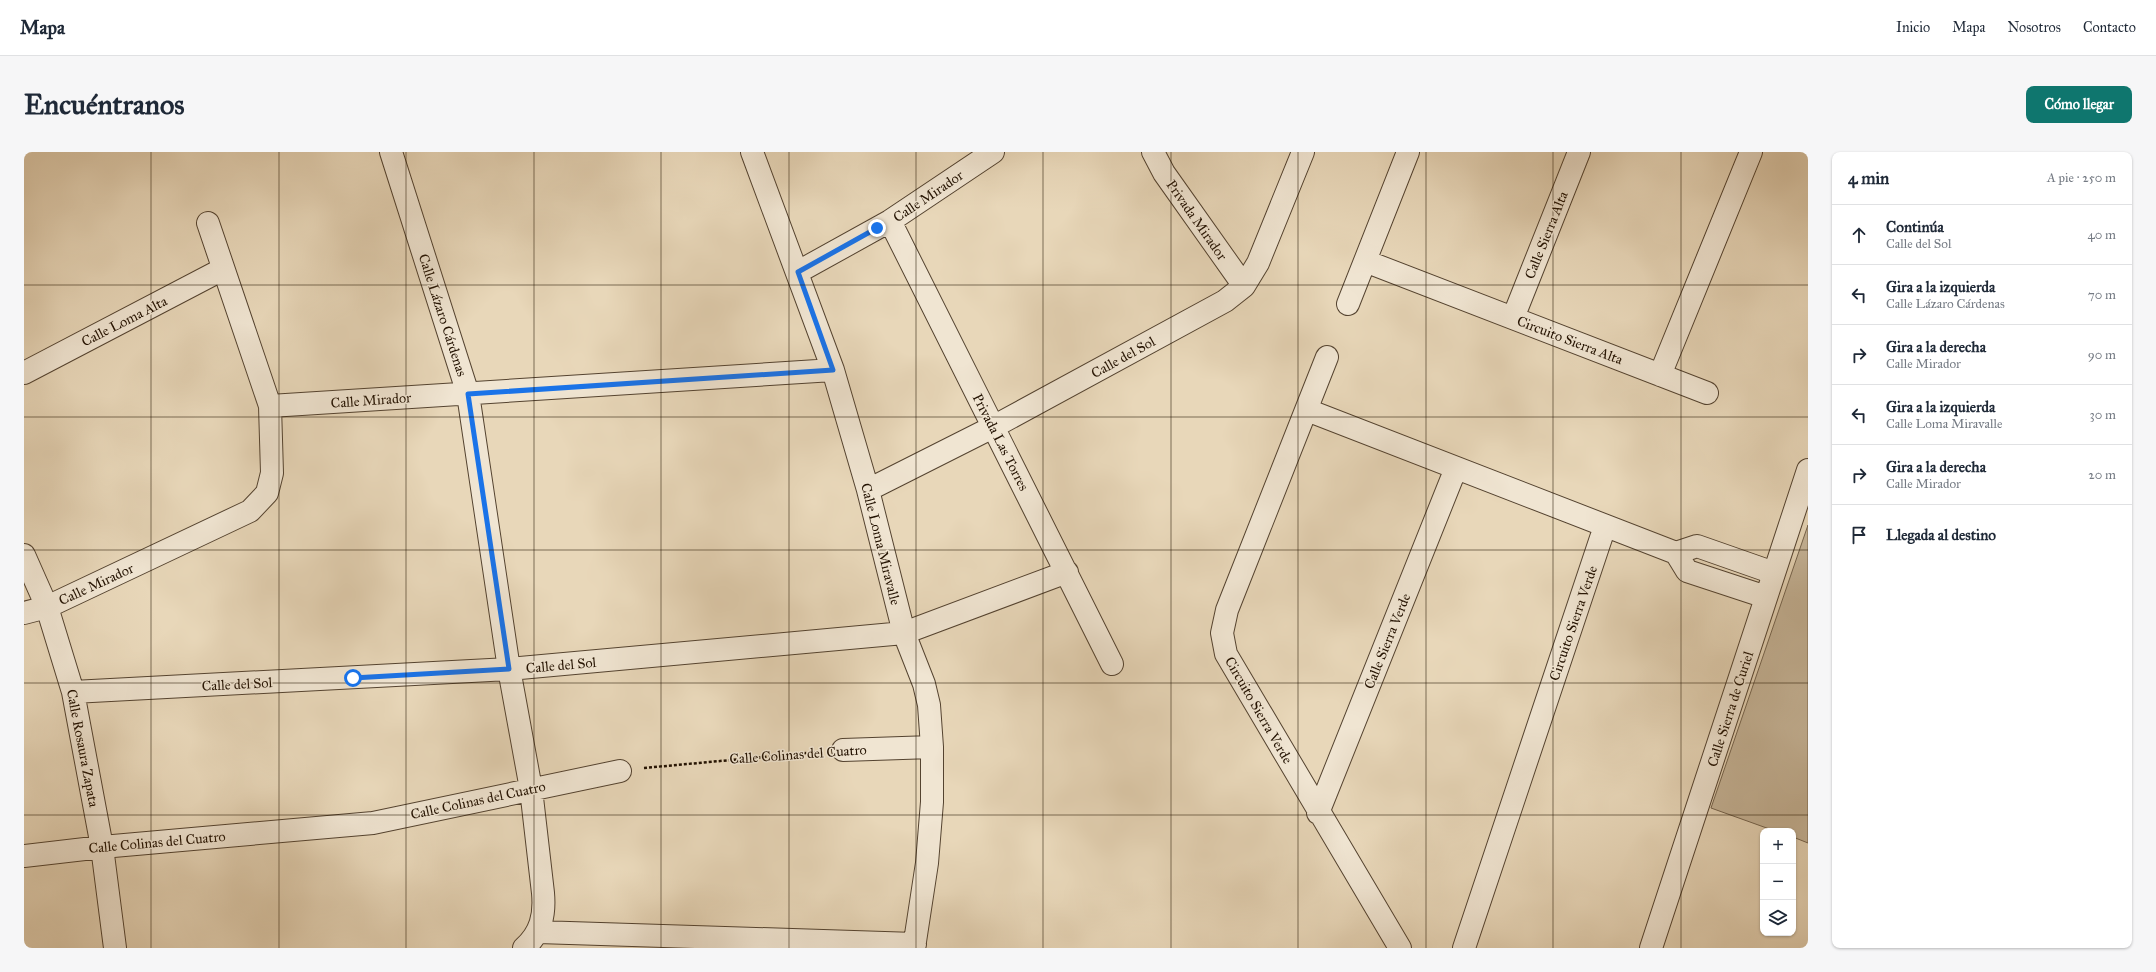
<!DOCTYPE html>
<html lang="es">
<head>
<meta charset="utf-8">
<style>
  body { margin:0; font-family:"IM FELL Great Primer",serif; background:#f6f6f7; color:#1f2937 }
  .controls { position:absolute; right:12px; bottom:12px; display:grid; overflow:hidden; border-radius:8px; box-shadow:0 1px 3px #0004 }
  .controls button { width:36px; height:36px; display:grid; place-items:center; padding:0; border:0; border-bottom:1px solid #e0e1e3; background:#fff; color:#1f2937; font:20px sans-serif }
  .stop { position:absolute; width:12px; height:12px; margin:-9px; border:3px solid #1a73e8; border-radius:50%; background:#fff }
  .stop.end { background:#1a73e8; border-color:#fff; box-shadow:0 1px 4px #0008 }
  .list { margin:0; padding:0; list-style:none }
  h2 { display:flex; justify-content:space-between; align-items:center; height:52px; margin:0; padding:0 16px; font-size:17px }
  h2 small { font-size:13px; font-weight:400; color:#747a83 }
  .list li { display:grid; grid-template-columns:26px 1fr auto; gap:12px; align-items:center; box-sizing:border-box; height:60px; padding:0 16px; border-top:1px solid #e0e1e3 }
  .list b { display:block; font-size:15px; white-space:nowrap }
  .list p { margin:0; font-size:13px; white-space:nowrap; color:#747a83 }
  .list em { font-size:13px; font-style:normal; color:#747a83 }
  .icon { flex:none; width:22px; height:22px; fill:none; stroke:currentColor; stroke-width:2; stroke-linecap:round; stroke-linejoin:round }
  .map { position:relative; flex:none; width:1784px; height:796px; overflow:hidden; border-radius:8px }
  header { display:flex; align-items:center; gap:24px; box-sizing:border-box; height:56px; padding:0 20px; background:#fff; border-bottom:1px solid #e0e1e3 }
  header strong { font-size:19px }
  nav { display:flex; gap:22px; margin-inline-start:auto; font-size:14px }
  .intro { display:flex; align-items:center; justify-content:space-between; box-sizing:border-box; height:96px; padding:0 24px }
  h1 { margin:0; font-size:28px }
  .button { padding:10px 18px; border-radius:8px; background:#0f766e; color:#fff; font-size:14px; font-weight:700 }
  main { display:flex; gap:24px; padding:0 24px }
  aside { flex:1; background:#fff; border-radius:8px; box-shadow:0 1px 3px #0004 }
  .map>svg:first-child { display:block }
  .green { fill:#c7b69a; stroke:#75644e }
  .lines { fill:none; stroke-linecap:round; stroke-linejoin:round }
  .minor-casing { stroke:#544330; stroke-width:24 }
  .path { stroke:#231202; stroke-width:2.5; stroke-dasharray:3 2; stroke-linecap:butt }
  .minor { stroke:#f0e5d2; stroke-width:22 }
  .route { stroke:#1a73e8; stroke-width:5 }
  .grid { fill:none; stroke:#231202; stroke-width:1; stroke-opacity:0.55 }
  .labels { text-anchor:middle; stroke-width:3; stroke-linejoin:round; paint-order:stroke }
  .street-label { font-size:14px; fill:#231202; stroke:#f0e5d2 }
</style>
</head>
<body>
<header>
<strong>Mapa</strong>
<nav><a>Inicio</a><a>Mapa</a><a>Nosotros</a><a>Contacto</a></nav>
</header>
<div class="intro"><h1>Encuéntranos</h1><a class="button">Cómo llegar</a></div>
<main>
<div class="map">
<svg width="1784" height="796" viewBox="0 0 1784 796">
  <rect width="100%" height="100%" fill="#e8d7b9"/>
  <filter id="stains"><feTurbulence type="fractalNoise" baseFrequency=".005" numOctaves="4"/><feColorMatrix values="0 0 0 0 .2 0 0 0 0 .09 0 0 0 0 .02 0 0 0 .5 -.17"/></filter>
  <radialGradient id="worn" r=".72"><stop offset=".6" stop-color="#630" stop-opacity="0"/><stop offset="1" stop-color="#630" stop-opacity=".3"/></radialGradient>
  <!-- green -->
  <path class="green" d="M 1784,373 L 1784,691 L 1769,685 L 1769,679 L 1751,679 L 1687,656 Z"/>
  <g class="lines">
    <!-- minor casing -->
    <g class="minor-casing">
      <path id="minor" d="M 367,0 L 444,242 L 485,517 L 507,637 L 519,741 C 521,763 517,781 500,796
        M 728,0 L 809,218 L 844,338 L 880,481 L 900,532 L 905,553 L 908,595 L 908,650 L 903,711 L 890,796
        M 1129,0 L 1140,21 L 1220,134
        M 866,69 L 1088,512
        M 1341,109 L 1683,241
        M 774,120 L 866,69 L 969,0
        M 1324,152 L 1384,0
        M 1489,166 L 1555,0
        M 1303,205 L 1203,458 L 1198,481 L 1202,502 L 1376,796
        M 0,221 L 199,117
        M 1636,223 L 1727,0
        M 246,254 L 809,218
        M 1283,258 L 1652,401 L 1663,419 L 1742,445
        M 844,338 L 969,275 L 1201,149 L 1220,134 L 1234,111 L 1279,0
        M 1652,401 L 1673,394 L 1750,421
        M 0,403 L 23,455 L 49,540 L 78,695 L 91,796
        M 0,461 L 23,455 L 226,359 L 243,341 L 248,321 L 246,254 L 184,71
        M 49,540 L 485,517 L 880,481 L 1043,420
        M 819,598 L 908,595
        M 1294,661 L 1432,316
        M 0,704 L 78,695 L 349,671 L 596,619
        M 514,780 L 891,792
        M 1440,796 L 1581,374
        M 1627,796 L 1784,318"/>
    </g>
    <!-- path -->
    <path class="path" d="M 620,616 L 794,600"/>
    <!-- minor -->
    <use href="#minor" class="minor"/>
  </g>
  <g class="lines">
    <!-- route -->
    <path class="route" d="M 329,526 L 485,517 L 444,242 L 809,218 L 774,120 L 853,76"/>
  </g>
  <!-- grid -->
  <path class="grid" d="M 127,0 L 127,796M 255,0 L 255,796M 382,0 L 382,796M 510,0 L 510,796M 637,0 L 637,796M 765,0 L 765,796M 892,0 L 892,796M 1019,0 L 1019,796M 1147,0 L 1147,796M 1274,0 L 1274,796M 1402,0 L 1402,796M 1529,0 L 1529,796M 1657,0 L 1657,796M 0,133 L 1784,133M 0,265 L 1784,265M 0,398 L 1784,398M 0,531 L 1784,531M 0,663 L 1784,663"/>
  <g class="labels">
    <!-- street labels -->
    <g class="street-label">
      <text transform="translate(904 44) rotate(-34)" y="5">Calle Mirador</text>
      <text transform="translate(1173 68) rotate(55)" y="5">Privada Mirador</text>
      <text transform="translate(1522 83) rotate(-68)" y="5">Calle Sierra Alta</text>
      <text transform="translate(419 163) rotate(72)" y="5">Calle Lázaro Cárdenas</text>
      <text transform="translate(100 169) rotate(-27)" y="5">Calle Loma Alta</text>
      <text transform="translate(1546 188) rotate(21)" y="5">Circuito Sierra Alta</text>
      <text transform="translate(1099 205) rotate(-29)" y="5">Calle del Sol</text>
      <text transform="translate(347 248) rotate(-4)" y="5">Calle Mirador</text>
      <text transform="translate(977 290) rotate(63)" y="5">Privada Las Torres</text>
      <text transform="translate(857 392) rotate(76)" y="5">Calle Loma Miravalle</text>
      <text transform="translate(72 432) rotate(-25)" y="5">Calle Mirador</text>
      <text transform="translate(1549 471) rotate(-71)" y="5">Circuito Sierra Verde</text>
      <text transform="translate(1363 489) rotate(-68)" y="5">Calle Sierra Verde</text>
      <text transform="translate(537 513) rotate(-5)" y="5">Calle del Sol</text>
      <text transform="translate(213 532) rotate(-3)" y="5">Calle del Sol</text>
      <text transform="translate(1706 557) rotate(-72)" y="5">Calle Sierra de Curiel</text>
      <text transform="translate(1235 558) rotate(60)" y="5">Circuito Sierra Verde</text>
      <text transform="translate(59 596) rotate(79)" y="5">Calle Rosaura Zapata</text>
      <text transform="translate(774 602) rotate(-4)" y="5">Calle Colinas del Cuatro</text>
      <text transform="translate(454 648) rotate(-12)" y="5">Calle Colinas del Cuatro</text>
      <text transform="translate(133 690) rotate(-5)" y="5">Calle Colinas del Cuatro</text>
    </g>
  </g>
  <rect width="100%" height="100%" filter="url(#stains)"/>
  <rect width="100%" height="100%" fill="url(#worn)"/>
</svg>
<div class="controls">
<button>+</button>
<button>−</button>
<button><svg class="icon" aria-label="layers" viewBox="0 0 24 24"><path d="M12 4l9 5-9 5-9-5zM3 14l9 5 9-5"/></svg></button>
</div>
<div class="stop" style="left:329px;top:526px"></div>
<div class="stop end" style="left:853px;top:76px"></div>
</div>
<aside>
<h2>4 min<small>A pie · 250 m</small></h2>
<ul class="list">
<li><svg class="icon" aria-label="ahead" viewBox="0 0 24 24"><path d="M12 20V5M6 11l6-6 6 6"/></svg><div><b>Continúa</b><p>Calle del Sol</p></div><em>40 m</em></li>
<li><svg class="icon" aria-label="left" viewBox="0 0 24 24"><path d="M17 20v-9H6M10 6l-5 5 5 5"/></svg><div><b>Gira a la izquierda</b><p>Calle Lázaro Cárdenas</p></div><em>70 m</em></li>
<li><svg class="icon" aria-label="right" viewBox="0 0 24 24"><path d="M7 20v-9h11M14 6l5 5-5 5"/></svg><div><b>Gira a la derecha</b><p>Calle Mirador</p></div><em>90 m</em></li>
<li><svg class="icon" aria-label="left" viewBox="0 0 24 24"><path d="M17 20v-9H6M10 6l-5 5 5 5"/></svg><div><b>Gira a la izquierda</b><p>Calle Loma Miravalle</p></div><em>30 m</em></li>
<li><svg class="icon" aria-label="right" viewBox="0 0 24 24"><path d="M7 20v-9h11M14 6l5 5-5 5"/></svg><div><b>Gira a la derecha</b><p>Calle Mirador</p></div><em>20 m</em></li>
<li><svg class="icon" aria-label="arrive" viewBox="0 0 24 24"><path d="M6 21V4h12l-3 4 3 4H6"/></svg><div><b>Llegada al destino</b></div></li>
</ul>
</aside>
</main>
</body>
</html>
